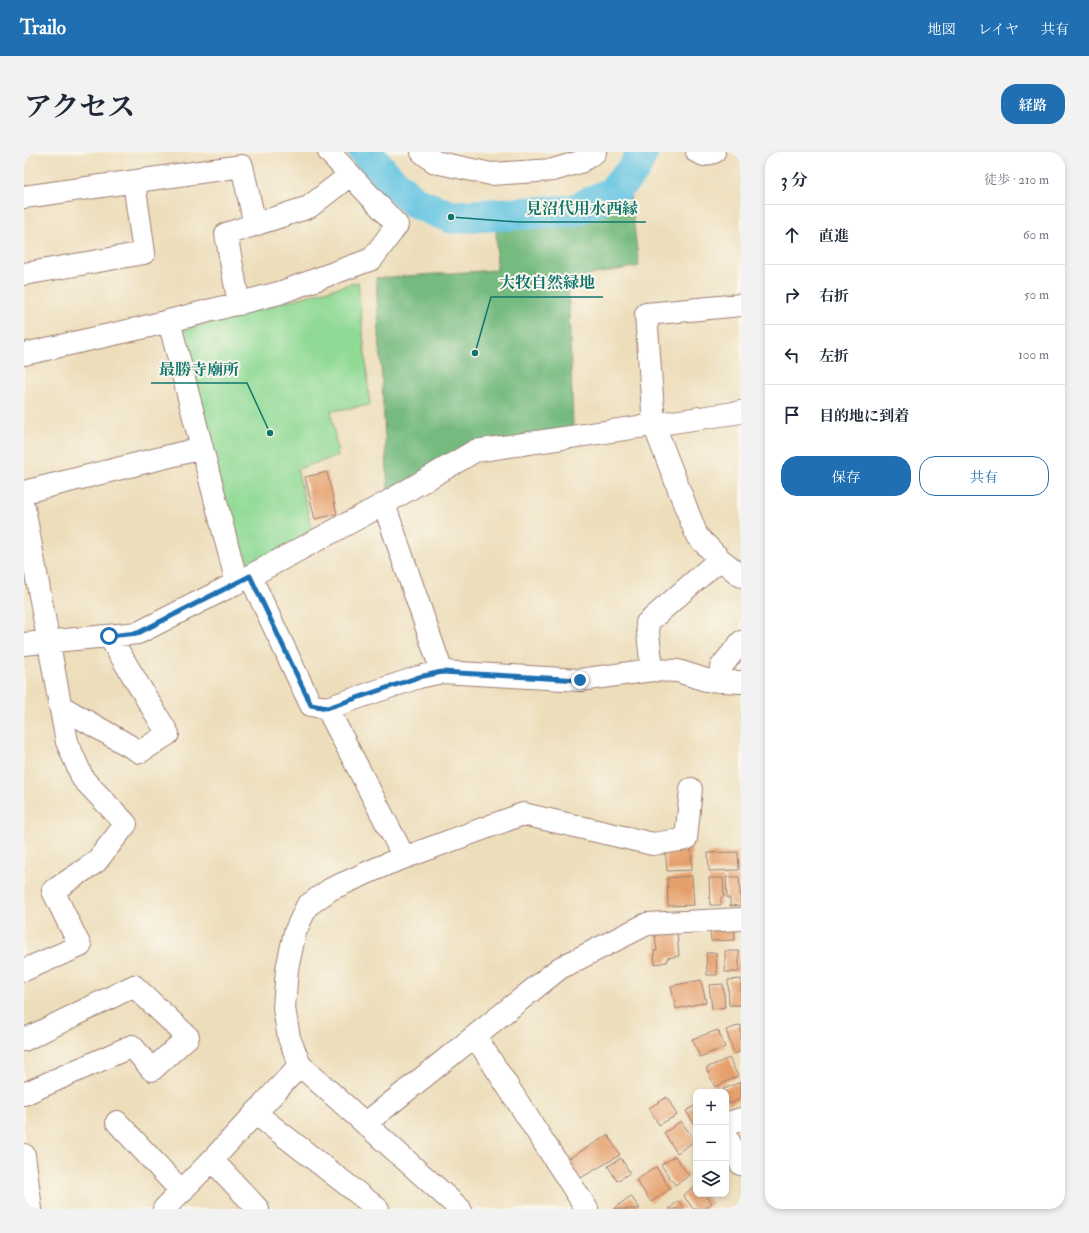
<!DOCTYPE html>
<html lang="ja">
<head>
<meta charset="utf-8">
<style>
  body { margin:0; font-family:"IM FELL Double Pica","Noto Serif JP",serif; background:#f2f2f3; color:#1f2937 }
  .controls { position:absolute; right:12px; bottom:12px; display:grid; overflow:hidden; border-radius:8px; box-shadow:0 2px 6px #0003 }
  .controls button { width:36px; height:36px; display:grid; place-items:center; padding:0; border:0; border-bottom:1px solid #e0e1e3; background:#fff; color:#1f2937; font:20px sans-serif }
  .stop { position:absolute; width:12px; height:12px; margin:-9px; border:3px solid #1f6fb2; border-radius:50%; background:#fff }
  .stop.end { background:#1f6fb2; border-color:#fff; box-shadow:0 1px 4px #0008 }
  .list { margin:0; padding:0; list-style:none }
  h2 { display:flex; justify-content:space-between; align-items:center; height:52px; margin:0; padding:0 16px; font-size:17px }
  h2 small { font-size:13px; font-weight:400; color:#747a83 }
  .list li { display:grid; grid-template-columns:26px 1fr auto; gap:12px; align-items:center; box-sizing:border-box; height:60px; padding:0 16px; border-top:1px solid #e0e1e3 }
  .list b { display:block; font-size:15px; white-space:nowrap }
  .list em { font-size:13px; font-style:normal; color:#747a83 }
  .actions { display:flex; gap:8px; padding:12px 16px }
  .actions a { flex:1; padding:9px 0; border:1px solid #1f6fb2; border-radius:16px; text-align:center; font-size:14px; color:#1f6fb2 }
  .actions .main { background:#1f6fb2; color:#fff }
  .icon { flex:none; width:22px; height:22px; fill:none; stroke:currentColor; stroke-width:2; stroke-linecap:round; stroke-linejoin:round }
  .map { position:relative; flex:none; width:717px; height:1057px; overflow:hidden; border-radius:16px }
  header { display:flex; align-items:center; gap:24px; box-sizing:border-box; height:56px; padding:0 20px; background:#1f6fb2; color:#fff }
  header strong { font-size:19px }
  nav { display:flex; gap:22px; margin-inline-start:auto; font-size:14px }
  .intro { display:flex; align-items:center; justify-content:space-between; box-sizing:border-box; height:96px; padding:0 24px }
  h1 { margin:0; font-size:28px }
  .button { padding:10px 18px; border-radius:16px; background:#1f6fb2; color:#fff; font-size:14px; font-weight:700 }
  main { display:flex; gap:24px; padding:0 24px }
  aside { flex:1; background:#fff; border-radius:16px; box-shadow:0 2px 6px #0003 }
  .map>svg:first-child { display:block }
  .green { fill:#91da96; stroke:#6e7c60 }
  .forest { fill:#74ba7f; stroke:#5f6c55 }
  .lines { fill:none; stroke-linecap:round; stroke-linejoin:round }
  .river { stroke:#64c4e2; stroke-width:33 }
  .building { fill:#e59f6a }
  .minor-casing { stroke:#9c7e73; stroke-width:24 }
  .minor { stroke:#fff; stroke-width:22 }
  .route { stroke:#1f6fb2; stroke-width:5 }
  .leader { fill:none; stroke:#0f766e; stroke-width:1.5 }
  .callout-dot { fill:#0f766e; stroke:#fbf7ec; stroke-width:1.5 }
  .callout-label { font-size:16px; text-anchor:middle; font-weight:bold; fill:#0f766e; stroke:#fbf7ec; stroke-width:4; stroke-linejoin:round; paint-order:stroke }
</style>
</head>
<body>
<header>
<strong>Trailo</strong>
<nav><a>地図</a><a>レイヤ</a><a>共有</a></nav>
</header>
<div class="intro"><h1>アクセス</h1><a class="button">経路</a></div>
<main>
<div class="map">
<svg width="717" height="1057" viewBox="0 0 717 1057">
  <rect width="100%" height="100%" fill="#fbf7ec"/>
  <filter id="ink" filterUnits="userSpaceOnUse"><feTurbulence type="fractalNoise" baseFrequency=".025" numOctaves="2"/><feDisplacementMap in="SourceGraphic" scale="8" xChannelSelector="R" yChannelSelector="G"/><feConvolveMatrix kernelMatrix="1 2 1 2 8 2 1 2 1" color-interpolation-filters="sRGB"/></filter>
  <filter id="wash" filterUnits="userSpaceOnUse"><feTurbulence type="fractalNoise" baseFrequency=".012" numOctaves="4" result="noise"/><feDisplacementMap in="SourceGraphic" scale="16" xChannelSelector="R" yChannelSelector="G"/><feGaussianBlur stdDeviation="0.9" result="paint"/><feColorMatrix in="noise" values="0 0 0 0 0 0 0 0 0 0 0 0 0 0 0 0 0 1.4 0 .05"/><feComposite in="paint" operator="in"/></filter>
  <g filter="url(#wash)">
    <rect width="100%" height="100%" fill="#eddebb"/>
    <!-- green -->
    <path class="green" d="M 334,130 L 346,253 L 307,259 L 314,304 L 273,317 L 289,379 L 218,417 L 155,179 Z"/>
    <!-- forest -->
    <path class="forest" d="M 606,42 L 615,114 L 544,127 L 549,275 L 364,338 L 352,126 L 473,118 L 472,75 L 542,70 Z"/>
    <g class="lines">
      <!-- river -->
      <path class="river" d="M 341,0 L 364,26 L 392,51 L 427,65 L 549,59 L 588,41 L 610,17 L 618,0"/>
    </g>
    <g id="blocks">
      <!-- building -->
      <path class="building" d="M 303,320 L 313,362 L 291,367 L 281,325 Z
        M 667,694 L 668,718 L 643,719 L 641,695 Z
        M 714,700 L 715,718 L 685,719 L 684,701 Z
        M 668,724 L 670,753 L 644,754 L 643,726 Z
        M 702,725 L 715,725 L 717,753 L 706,754 L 706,746 L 703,746 Z
        M 685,726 L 699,726 L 700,745 L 697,745 L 697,753 L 686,753 Z
        M 710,771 L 711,788 L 687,789 L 686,772 Z
        M 653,781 L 655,804 L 643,806 L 643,810 L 631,812 L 630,799 L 633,799 L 631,783 Z
        M 701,799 L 715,799 L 715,820 L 701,820 Z
        M 682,801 L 692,801 L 693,823 L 683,823 Z
        M 717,827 L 717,853 L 705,853 L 704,828 Z
        M 677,828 L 682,850 L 652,857 L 647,834 Z
        M 699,832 L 701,855 L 688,857 L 685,833 Z
        M 717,873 L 717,899 L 710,902 L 702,878 Z
        M 694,878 L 701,895 L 676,905 L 668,887 Z
        M 705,906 L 714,924 L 691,935 L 682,916 Z
        M 717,930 L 717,947 L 705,952 L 702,940 L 699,937 Z
        M 643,945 L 653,963 L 635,973 L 625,956 Z
        M 672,953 L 672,975 L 662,959 Z
        M 657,969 L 671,989 L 653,1001 L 640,981 Z
        M 584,983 L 596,1003 L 555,1027 L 544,1007 Z
        M 651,1004 L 665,1024 L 651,1033 L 637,1013 Z
        M 597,1006 L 606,1021 L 593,1029 L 584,1014 Z
        M 632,1015 L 646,1037 L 627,1050 L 612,1028 Z
        M 672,1033 L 672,1042 L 681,1042 L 688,1051 L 681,1057 L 669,1057 L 659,1043 Z
        M 607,1044 L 616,1057 L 589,1057 Z
        M 654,1049 L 661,1057 L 645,1057 Z"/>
    </g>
  </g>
  <g filter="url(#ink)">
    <use href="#blocks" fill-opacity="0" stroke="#9c7e73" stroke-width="1"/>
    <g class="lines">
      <!-- minor casing -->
      <g class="minor-casing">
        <path id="minor" d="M 398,0 L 411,10 L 467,22 L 529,18 L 556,10 L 571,0
          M 673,0 L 680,3 L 690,0
          M 0,45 L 218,14 L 231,73
          M 0,122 L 120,101 L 110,30
          M 215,152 L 202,82 L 285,55 L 326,23
          M 717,153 L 622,162 L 630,273 L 673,384 L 696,407 L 717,424
          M 145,169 L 213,431
          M 0,202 L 117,176 L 255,141 L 348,107 L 373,73 L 305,0
          M 0,340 L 178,296
          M 360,352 L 418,520
          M 0,356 L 43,590 L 59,627 L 102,672 L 72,710 L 29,739 L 56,794 L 0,818
          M 226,424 L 287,553 L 303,556 L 395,525 L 418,520 L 556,528 L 628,518 L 654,519 L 682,528 L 717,530
          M 0,492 L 114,481 L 226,424 L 360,352 L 451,299 L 717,260
          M 628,518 L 623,471 L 696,407
          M 695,529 L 697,515 L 717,490
          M 36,554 L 116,600 L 144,582 L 85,484
          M 303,556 L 380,705
          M 451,884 L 563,1057
          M 0,888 L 110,834 L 164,885 L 128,918 L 108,894 L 0,942
          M 231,961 L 354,1057
          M 93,970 L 158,1040
          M 342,971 L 536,816 L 623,772 L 717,767
          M 702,972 L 717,967
          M 702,984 L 717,1012
          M 0,1003 L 7,1057
          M 188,1008 L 234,1057
          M 140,1057 L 188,1008 L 276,913
          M 436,1057 L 276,913 L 265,886 L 260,856 L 263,817 L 271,780 L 283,754 L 307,737 L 363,712 L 499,662 L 629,692 L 662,687 L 667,637"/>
      </g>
      <!-- minor -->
      <use href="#minor" class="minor"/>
    </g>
  </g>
  <g class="lines" filter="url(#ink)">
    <!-- route -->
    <path class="route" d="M 85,484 L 114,481 L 226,424 L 287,553 L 303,556 L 395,525 L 418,520 L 556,528"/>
  </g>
  <!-- callouts -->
  <path class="leader" d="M427 65L494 70H622M451 201L467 145H579M246 281L223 231H127"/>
  <g class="callout-dot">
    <circle cx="427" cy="65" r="4"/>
    <circle cx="451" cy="201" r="4"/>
    <circle cx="246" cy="281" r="4"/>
  </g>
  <g class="callout-label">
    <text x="558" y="62">見沼代用水西縁</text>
    <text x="523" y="136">大牧自然緑地</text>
    <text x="175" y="223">最勝寺廟所</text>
  </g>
</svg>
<div class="controls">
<button>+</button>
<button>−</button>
<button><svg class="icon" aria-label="layers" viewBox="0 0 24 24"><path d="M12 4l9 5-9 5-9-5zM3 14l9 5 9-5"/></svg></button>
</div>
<div class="stop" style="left:85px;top:484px"></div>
<div class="stop end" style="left:556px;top:528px"></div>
</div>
<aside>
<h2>3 分<small>徒歩 · 210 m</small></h2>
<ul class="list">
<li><svg class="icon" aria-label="ahead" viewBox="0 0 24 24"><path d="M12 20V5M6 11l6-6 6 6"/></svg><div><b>直進</b></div><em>60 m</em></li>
<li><svg class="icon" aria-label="right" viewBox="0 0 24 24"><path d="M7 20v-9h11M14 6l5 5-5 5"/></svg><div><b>右折</b></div><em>50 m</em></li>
<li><svg class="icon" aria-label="left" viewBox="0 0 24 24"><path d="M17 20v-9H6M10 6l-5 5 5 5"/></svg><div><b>左折</b></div><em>100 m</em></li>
<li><svg class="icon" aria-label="arrive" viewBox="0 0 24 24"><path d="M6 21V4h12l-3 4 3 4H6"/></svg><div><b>目的地に到着</b></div></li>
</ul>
<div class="actions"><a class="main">保存</a><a>共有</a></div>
</aside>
</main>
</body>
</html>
